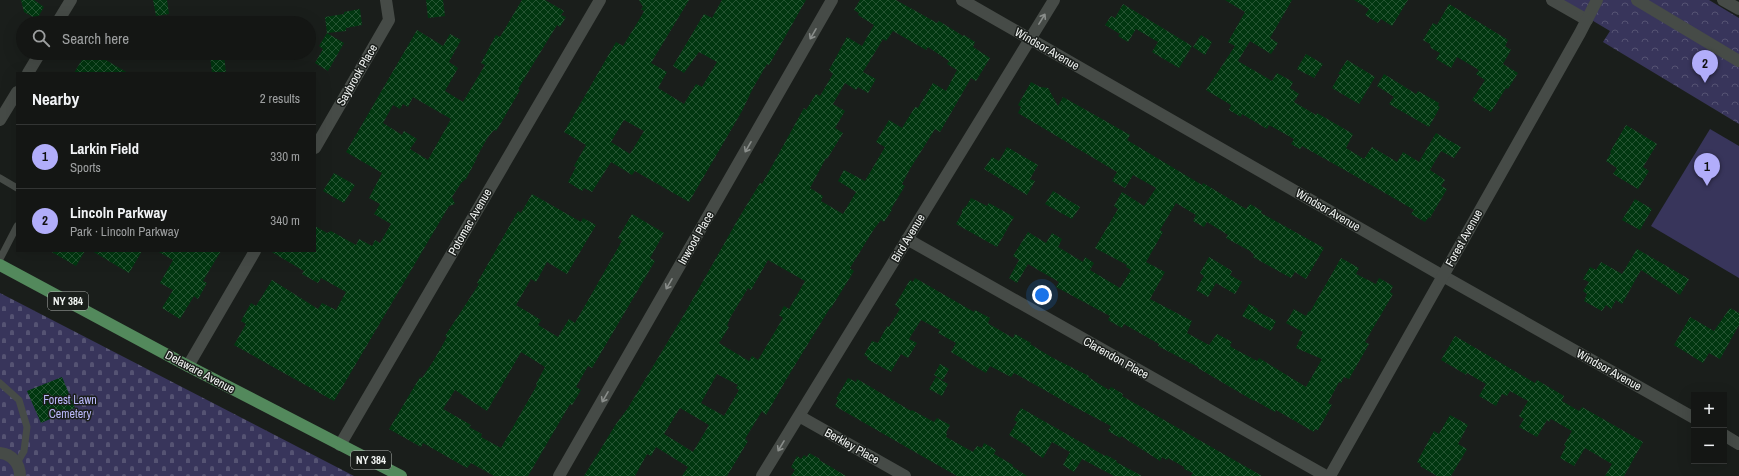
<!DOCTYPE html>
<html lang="en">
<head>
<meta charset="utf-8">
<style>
  body { margin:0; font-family:"Archivo Narrow",sans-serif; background:#1d1f1d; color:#f1f3f6 }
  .controls { position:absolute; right:12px; bottom:12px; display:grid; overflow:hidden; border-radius:0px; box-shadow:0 4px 16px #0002 }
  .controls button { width:36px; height:36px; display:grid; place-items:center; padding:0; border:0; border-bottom:1px solid #333534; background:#141614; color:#f1f3f6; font:20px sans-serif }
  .you { position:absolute; left:1042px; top:295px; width:14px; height:14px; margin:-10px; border:3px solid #fff; border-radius:50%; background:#1a73e8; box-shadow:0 0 0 6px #1a73e833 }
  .badge { display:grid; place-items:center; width:26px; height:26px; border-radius:50%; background:#b1adfa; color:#111; font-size:13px; font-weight:700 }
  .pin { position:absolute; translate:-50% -33px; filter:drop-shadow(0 1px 2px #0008) }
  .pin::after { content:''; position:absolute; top:21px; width:14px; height:12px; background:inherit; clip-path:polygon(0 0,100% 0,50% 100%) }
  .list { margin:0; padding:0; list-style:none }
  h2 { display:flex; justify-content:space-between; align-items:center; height:52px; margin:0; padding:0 16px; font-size:17px }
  h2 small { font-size:13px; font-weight:400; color:#9d9fa0 }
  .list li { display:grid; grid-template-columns:26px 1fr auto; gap:12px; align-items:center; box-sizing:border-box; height:64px; padding:0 16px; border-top:1px solid #333534 }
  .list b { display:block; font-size:15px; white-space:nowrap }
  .list p { margin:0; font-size:13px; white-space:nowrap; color:#9d9fa0 }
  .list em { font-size:13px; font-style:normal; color:#9d9fa0 }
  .icon { flex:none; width:22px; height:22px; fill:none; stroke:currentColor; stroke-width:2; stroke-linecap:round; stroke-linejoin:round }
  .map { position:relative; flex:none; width:1739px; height:476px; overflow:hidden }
  .search { position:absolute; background:#141614; box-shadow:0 4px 16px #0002; left:16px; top:16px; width:300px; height:44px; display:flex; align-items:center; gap:10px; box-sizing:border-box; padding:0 14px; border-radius:22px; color:#9d9fa0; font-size:15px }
  .panel { position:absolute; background:#141614; box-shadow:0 4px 16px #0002; left:16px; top:72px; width:300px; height:180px; border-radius:0px }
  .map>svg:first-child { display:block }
  .cemetery { fill:url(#cemetery-stones) }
  .park { fill:url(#park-crowns) }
  .pitch { fill:#38355b }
  .building { fill:url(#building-cross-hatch); fill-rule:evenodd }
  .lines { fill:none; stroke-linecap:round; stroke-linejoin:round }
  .service { stroke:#464b47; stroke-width:7 }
  .minor { stroke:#464b47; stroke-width:12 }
  .tertiary { stroke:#464b47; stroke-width:12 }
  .primary { stroke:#53895c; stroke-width:12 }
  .oneway { stroke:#8a8e8b }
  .labels { text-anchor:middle; stroke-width:3; stroke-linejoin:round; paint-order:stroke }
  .shield { fill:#1a1e1b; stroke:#b0b3b1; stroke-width:1 }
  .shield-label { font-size:11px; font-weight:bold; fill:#f0f3f1 }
  .street-label { font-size:12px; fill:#f0f3f1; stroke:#1a1e1b }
  .park-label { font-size:12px; fill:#bab8f9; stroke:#1a1e1b }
</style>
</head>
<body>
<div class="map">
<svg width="1739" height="476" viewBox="0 0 1739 476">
  <defs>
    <pattern id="cemetery-stones" width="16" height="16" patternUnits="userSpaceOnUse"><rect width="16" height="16" fill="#38355b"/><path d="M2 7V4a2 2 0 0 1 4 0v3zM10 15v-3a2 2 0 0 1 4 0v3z" fill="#555373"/></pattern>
    <pattern id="park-crowns" width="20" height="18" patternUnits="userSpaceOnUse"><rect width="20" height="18" fill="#38355b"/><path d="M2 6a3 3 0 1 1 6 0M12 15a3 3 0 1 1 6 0" fill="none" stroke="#555373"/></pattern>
    <pattern id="building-cross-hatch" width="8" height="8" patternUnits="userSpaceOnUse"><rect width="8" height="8" fill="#013710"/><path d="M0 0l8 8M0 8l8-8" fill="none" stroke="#265433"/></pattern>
  </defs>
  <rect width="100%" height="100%" fill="#1a1e1b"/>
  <!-- cemetery -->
  <path class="cemetery" d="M 0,293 L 354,476 L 0,476 Z"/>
  <!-- park -->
  <path class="park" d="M 1558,0 L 1709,0 L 1739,18 L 1739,124 L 1603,42 L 1610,31 Z"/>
  <!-- pitch -->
  <path class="pitch" d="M 1710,129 L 1739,146 L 1739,278 L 1651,226 Z"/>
  <!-- building -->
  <path class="building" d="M 21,0 L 34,0 L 44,7 L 37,19 L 24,12 Z
    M 153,0 L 167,0 L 169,14 L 156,16 Z
    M 426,0 L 443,0 L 445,16 L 428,18 Z
    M 522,0 L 545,0 L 564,11 L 561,15 L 566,17 L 560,27 L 557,25 L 518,89 L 520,90 L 501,123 L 496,131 L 494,130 L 488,137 L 476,158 L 477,158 L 466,179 L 461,183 L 452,197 L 455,204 L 449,206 L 334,401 L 234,345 L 246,324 L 241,321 L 251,303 L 256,306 L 272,280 L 318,309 L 322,303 L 336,310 L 346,292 L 321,278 L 318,283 L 302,274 L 304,271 L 270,251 L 315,251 L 315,226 L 327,233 L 331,231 L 356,245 L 359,239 L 372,246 L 375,240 L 380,243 L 391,224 L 374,214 L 380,204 L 369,198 L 382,173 L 346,152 L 417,30 L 443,46 L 450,34 L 461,40 L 449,62 L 458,68 L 445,91 L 463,102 L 485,65 L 481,63 L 496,35 L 500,37 ZM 413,97 L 451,119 L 428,160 L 410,149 L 417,139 L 404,131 L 402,135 L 383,123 L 393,105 L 400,109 L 403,104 L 408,107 Z
    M 639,0 L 689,0 L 651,63 L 667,72 L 658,88 L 684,104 L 696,84 L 702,87 L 717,62 L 699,52 L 684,73 L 673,66 L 704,14 L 712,18 L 722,0 L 806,0 L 769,65 L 767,64 L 753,88 L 742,111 L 689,202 L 635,171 L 632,175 L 611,162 L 592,192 L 584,188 L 582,191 L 568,182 L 576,167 L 574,166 L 586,145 L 564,132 L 616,42 L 623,46 L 642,15 L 644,11 L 641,9 L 643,7 ZM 624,120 L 644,131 L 630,154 L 611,142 Z
    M 860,0 L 896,0 L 937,23 L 939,21 L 963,36 L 964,35 L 975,42 L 973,47 L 990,58 L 976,81 L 971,78 L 940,132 L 935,129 L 910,169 L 902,184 L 905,186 L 891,209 L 892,210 L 884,222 L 881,220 L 874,229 L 850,268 L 854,271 L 841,292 L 831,308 L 830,308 L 787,378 L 766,415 L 762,411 L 745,439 L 748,441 L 727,476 L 682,476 L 688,467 L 656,447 L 651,456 L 647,454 L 635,476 L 584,476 L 616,424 L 628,408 L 685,313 L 737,221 L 760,183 L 762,184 L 804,108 L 806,110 L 816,94 L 820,96 L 833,74 L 829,70 L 847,37 L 862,46 L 874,25 L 858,15 L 859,13 L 854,10 ZM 893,31 L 926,50 L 928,47 L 949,61 L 947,64 L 957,70 L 946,91 L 933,83 L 918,108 L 915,107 L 902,128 L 889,120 L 876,142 L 885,147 L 865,181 L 844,170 L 838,181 L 856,192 L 843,214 L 821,201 L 823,196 L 810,188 L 826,158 L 827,159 L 843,133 L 835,128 L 845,111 L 833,104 L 845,83 L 856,90 L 858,87 L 868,93 L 876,79 L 863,72 L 883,39 L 886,41 ZM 768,260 L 805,281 L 789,309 L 784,306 L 779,315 L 783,318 L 758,360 L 752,356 L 749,361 L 719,343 L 729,327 L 727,326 L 730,318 L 748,288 L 751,290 ZM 717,374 L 738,385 L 736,388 L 739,390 L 724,416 L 701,403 ZM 680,408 L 709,425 L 693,452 L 664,434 Z
    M 1225,0 L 1292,0 L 1270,38 L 1278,43 L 1271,54 L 1250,41 L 1238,61 L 1272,81 L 1277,73 L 1293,82 L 1290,88 L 1299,94 L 1294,102 L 1316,115 L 1317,113 L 1353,134 L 1346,148 L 1364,159 L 1372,147 L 1397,162 L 1403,152 L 1419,162 L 1436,133 L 1461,147 L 1454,158 L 1441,151 L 1430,170 L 1445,180 L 1441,186 L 1447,189 L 1430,218 L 1429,217 L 1425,222 L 1411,214 L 1414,210 L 1373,186 L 1302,146 L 1300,149 L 1291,144 L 1294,139 L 1269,125 L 1267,129 L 1242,114 L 1241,117 L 1229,110 L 1231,105 L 1206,90 L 1235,46 L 1228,42 L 1245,12 Z
    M 1354,0 L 1408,0 L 1392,26 L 1381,19 L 1378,23 L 1365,15 L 1369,9 Z
    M 1123,4 L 1192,46 L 1179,68 L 1152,52 L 1158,42 L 1136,29 L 1128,42 L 1118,36 L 1120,34 L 1105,25 L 1111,16 L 1115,18 Z
    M 1449,4 L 1508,40 L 1505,46 L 1511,50 L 1503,64 L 1518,73 L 1508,89 L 1506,88 L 1491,112 L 1472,100 L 1485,80 L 1476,74 L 1479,70 L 1457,57 L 1451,68 L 1436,59 L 1440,53 L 1431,48 L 1430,44 L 1423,40 L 1433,23 L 1437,25 Z
    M 360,9 L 362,25 L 346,28 L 346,31 L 327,33 L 344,43 L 328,71 L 315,63 L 323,49 L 319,46 L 327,33 L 325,17 L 344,14 L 344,12 Z
    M 1201,35 L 1212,42 L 1205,55 L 1193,47 Z
    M 86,53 L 94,53 L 128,73 L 74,73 Z
    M 224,54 L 226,73 L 212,73 L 210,56 Z
    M 1306,54 L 1323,64 L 1314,78 L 1297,69 Z
    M 1347,60 L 1375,77 L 1359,104 L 1332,88 L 1340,74 L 1338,74 Z
    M 1384,74 L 1416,94 L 1418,91 L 1439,103 L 1438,106 L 1440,107 L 1429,127 L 1389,104 L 1394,97 L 1377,86 Z
    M 1031,82 L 1040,87 L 1048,88 L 1058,106 L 1063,97 L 1130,135 L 1127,140 L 1202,185 L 1203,183 L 1246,209 L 1250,204 L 1262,211 L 1261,213 L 1324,248 L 1306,279 L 1295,272 L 1291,278 L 1253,257 L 1254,255 L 1250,251 L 1226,238 L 1228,235 L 1207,222 L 1204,227 L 1193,221 L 1196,215 L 1176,203 L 1160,230 L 1163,232 L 1146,262 L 1165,272 L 1150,299 L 1192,321 L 1187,333 L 1209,345 L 1217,334 L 1232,342 L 1230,345 L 1231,347 L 1257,361 L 1259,358 L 1306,387 L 1322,359 L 1296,348 L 1303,332 L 1286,323 L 1294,309 L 1306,316 L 1309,311 L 1310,312 L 1341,258 L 1359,268 L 1356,274 L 1376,284 L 1379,278 L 1393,286 L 1390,292 L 1393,294 L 1365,342 L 1369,344 L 1349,379 L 1344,377 L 1341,383 L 1339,382 L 1328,403 L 1332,405 L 1318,430 L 1315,429 L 1314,432 L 1276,410 L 1275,412 L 1254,400 L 1254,401 L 1198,368 L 1198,367 L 1158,346 L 1159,344 L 1124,324 L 1122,328 L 1108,320 L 1110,316 L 1056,287 L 1059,282 L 1028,264 L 1017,283 L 1009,278 L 1019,260 L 1013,256 L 1028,232 L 1046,243 L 1052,233 L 1062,239 L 1058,247 L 1083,262 L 1085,257 L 1094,263 L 1090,270 L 1120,288 L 1131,270 L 1126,267 L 1127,265 L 1095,248 L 1118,209 L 1114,206 L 1122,192 L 1144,206 L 1156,188 L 1133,175 L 1125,188 L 1112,181 L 1117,172 L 1018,113 L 1021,107 L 1018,105 Z
    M 1626,125 L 1657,144 L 1643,167 L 1649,171 L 1638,189 L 1613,174 L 1617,168 L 1606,161 L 1611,153 L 1610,152 Z
    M 1007,147 L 1038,165 L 1030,179 L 1035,181 L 1027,195 L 984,169 L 992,157 L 999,161 Z
    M 334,173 L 355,185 L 344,203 L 323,191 Z
    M 1053,191 L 1080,207 L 1072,219 L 1045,204 Z
    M 532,194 L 581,222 L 583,218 L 596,225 L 567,274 L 547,262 L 536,282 L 531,279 L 516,305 L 541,320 L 538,325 L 558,337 L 569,319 L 575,323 L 622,241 L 618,238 L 632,214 L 664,233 L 650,258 L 655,261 L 592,368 L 588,366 L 576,387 L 581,390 L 572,405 L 570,404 L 528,476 L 494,476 L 471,463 L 467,468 L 423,443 L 421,447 L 389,429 L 420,377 L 422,378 L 434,360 L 447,337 L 445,336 L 479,284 L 477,283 L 497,248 L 518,211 L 521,213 ZM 521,352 L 545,367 L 536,384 L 537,385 L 501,448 L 481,437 L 482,434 L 469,427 L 471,425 L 443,409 L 455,390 L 487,411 Z
    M 971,198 L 987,206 L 989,203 L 1014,217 L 997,247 L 956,224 L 962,213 L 962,210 L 967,205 Z
    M 1635,199 L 1652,209 L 1640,230 L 1622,220 Z
    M 1637,249 L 1689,279 L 1680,295 L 1641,270 L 1622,304 L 1616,300 L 1611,309 L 1606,305 L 1602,311 L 1584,301 L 1587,294 L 1583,291 L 1589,282 L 1583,279 L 1590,267 L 1596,270 L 1601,262 L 1622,274 Z
    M 50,251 L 85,251 L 76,266 Z
    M 92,251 L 142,251 L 129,273 Z
    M 157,251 L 221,251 L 203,281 L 207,283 L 198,299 L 194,296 L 180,319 L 162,308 L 173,290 L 160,283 L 173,260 Z
    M 1209,257 L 1232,271 L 1230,275 L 1242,282 L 1235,294 L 1216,283 L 1208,297 L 1196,290 L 1204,276 L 1200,273 Z
    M 915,278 L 974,312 L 975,310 L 990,318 L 988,323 L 989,324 L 1013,338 L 1015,334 L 1031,343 L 1030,344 L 1053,358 L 1089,376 L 1088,377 L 1109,390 L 1111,387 L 1123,394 L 1122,396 L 1262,476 L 1191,476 L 1193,473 L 1184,469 L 1184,467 L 1168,458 L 1167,460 L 1162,457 L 1160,461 L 1121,436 L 1120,438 L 1108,431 L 1111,426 L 1071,405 L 1014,373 L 1011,377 L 990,366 L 986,373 L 951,352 L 956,343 L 938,333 L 940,330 L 921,320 L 909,339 L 917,343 L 908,358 L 901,354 L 891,372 L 867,359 L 868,357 L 864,355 L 872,341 L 878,343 L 887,326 L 889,327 L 900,309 L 895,305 L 910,280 L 913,282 Z
    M 1249,304 L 1258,309 L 1257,311 L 1276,321 L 1271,331 L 1242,316 Z
    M 1730,308 L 1739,313 L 1739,325 L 1720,359 L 1709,353 L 1703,363 L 1674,345 L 1690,317 L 1714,331 Z
    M 1455,336 L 1535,383 L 1537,380 L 1564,396 L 1562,401 L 1579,411 L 1582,407 L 1643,442 L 1624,476 L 1605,476 L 1612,464 L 1585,448 L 1574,466 L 1560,458 L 1566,446 L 1564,445 L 1572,431 L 1551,419 L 1549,422 L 1547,420 L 1537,437 L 1519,427 L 1524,419 L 1519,416 L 1528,401 L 1510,391 L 1507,396 L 1502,394 L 1496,406 L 1479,396 L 1486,384 L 1467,373 L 1466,375 L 1465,374 L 1441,360 Z
    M 940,364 L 949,369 L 943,380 L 934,375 Z
    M 62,377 L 75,408 L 41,423 L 27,391 Z
    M 936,377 L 948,384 L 942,396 L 929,389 Z
    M 848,378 L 856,382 L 857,379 L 911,411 L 912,410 L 934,422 L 937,418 L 950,425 L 946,433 L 947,434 L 946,437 L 973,452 L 977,446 L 982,448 L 984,443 L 996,450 L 994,454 L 1013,465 L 1012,466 L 1027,476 L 957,476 L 934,463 L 835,406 L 838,400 L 836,399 Z
    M 1021,408 L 1105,456 L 1106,455 L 1117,461 L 1116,462 L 1142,476 L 1114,476 L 1082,459 L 1074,472 L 1063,465 L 1070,452 L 1052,442 L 1043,458 L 1030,450 L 1031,448 L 1009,435 L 1017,422 L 1014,420 Z
    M 1450,415 L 1468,425 L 1458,444 L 1467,449 L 1451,476 L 1437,476 L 1420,466 L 1421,464 L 1417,462 L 1434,431 L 1439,434 Z
    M 809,453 L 820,459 L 819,460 L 846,476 L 791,476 L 795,470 L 791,467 L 797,456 L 801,459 L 804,455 L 807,457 Z"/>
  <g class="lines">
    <!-- service -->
    <path class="service" d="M 0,178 L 17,188
      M 0,259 L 17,226
      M 0,383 L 19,400 L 27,427 L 24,451 L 17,463"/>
    <!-- minor -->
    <path class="minor" d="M 962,0 L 1443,276 L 1694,418
      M 1552,0 L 1587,20
      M 1723,0 L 1739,9
      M 315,148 L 389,20 L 386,0
      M 907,239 L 1326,476
      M 188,366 L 255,251
      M 799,416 L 905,476
      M 1724,435 L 1739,444
      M 340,445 L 600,0
      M 0,453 C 12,454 20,464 20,476
      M 559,476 L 832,0
      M 762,476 L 1054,0"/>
    <!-- tertiary -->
    <path class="tertiary" d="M 1637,0 L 1739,61
      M 57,23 L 71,0
      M 28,73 L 40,53
      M 0,120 L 17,92
      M 1330,476 L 1580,33 L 1597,0"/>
    <!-- primary -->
    <path class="primary" d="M 0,265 L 188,366 L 401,476"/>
  </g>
  <!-- one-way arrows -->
  <defs><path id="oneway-shaft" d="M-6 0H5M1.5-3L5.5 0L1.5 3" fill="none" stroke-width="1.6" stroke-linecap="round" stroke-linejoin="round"/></defs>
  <g class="oneway">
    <use href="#oneway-shaft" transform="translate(1042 19) rotate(-58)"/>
    <use href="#oneway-shaft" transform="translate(813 34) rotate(120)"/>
    <use href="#oneway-shaft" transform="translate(748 147) rotate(120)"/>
    <use href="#oneway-shaft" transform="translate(669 284) rotate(120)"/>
    <use href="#oneway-shaft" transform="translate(605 397) rotate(120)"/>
    <use href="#oneway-shaft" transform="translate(781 446) rotate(121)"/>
  </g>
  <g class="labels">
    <!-- shield labels -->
    <g class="shield">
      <rect x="48" y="292" width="40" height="18" rx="3"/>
      <rect x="351" y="451" width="40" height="18" rx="3"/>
    </g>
    <g class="shield-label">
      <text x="68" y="305">NY 384</text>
      <text x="371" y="464">NY 384</text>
    </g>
    <!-- street labels -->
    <g class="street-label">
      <text transform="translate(1047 49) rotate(30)" y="4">Windsor Avenue</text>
      <text transform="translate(357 75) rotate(-60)" y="4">Saybrook Place</text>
      <text transform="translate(1328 210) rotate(30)" y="4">Windsor Avenue</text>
      <text transform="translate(470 222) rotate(-60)" y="4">Potomac Avenue</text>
      <text transform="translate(696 238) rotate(-60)" y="4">Inwood Place</text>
      <text transform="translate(908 238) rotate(-59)" y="4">Bird Avenue</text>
      <text transform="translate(1464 238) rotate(-61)" y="4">Forest Avenue</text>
      <text transform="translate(1116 358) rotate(29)" y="4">Clarendon Place</text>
      <text transform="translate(1609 370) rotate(29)" y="4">Windsor Avenue</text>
      <text transform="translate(200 372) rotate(28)" y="4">Delaware Avenue</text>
      <text transform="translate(852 446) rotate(29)" y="4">Berkley Place</text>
    </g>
    <!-- park labels -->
    <g class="park-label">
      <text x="70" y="404">Forest Lawn<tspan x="70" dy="14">Cemetery</tspan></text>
    </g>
  </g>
</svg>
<div class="controls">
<button>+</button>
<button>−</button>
</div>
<div class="you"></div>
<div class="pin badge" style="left:1707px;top:186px">1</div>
<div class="pin badge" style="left:1705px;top:83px">2</div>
<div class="search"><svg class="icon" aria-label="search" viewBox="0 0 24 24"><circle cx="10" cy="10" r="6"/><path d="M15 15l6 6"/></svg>Search here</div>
<section class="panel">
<h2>Nearby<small>2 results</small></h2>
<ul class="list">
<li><span class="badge">1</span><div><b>Larkin Field</b><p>Sports</p></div><em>330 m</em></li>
<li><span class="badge">2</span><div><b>Lincoln Parkway</b><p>Park · Lincoln Parkway</p></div><em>340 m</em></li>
</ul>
</section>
</div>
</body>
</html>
